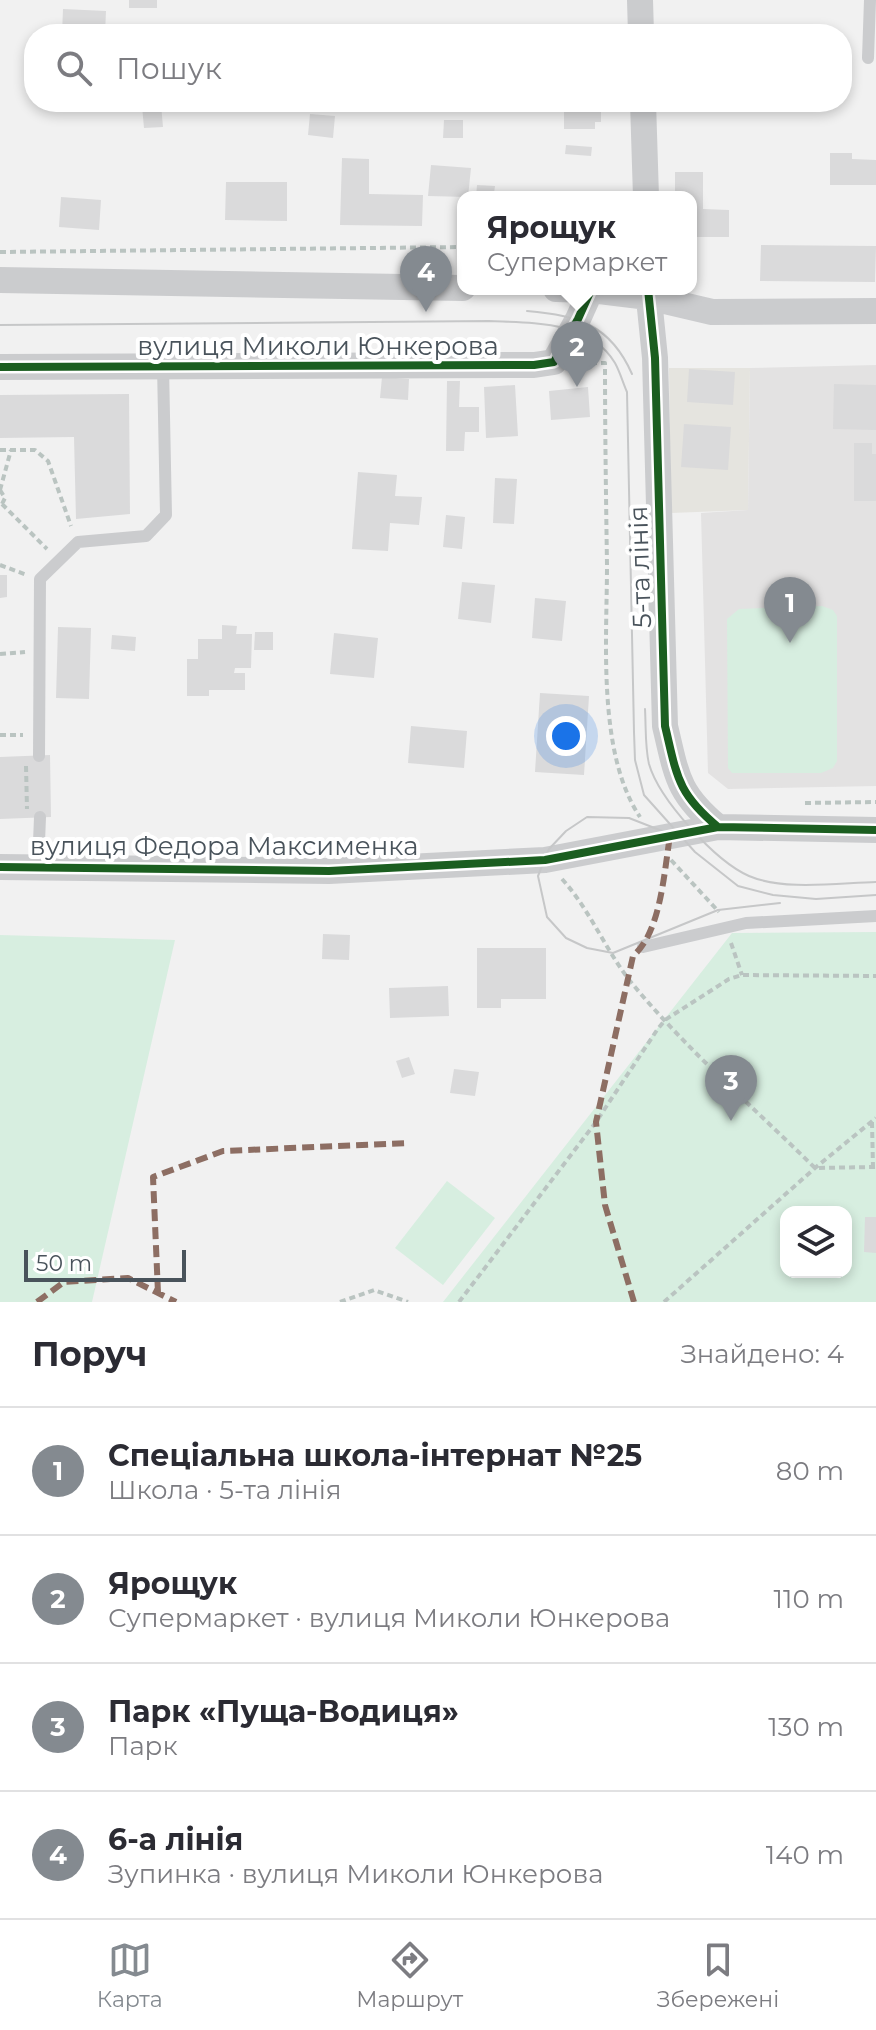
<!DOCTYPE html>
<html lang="uk">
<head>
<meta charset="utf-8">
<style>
  body { margin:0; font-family:Montserrat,sans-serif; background:#f7f7f7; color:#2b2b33 }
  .controls { position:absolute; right:24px; bottom:24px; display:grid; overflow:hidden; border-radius:16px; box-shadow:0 4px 12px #0003 }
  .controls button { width:72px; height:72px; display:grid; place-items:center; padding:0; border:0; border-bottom:2px solid #e1e1e2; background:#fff; color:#2b2b33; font:40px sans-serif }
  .scale { position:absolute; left:24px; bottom:20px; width:162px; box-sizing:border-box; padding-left:8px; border:4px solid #49535b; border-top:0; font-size:22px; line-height:28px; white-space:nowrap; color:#49535b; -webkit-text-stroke:6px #fff; paint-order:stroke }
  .you { position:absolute; left:566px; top:736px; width:28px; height:28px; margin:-20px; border:6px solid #fff; border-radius:50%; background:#1a73e8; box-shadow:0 0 0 12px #1a73e833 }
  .badge { display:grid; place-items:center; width:52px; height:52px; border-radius:50%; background:#848a90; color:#fff; font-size:26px; font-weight:700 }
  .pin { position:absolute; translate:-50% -66px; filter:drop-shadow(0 2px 4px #0008) }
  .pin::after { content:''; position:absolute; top:42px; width:28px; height:24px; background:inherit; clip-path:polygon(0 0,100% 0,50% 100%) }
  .popup { position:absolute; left:457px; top:191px; width:240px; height:104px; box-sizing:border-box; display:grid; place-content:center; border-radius:16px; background:#fff; filter:drop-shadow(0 2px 6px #0005); font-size:26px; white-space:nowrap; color:#7c7c81 }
  .popup b { font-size:30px; color:#2b2b33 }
  .popup::after { content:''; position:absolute; left:50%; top:100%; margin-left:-16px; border:16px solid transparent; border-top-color:#fff }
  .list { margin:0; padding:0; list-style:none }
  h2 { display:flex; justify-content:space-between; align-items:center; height:104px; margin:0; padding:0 32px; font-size:34px }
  h2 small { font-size:26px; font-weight:400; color:#7c7c81 }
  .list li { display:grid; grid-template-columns:52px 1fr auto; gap:24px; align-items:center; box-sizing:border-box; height:128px; padding:0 32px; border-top:2px solid #e1e1e2 }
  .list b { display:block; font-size:30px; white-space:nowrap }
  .list p { margin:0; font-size:26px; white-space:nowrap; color:#7c7c81 }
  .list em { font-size:26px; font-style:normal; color:#7c7c81 }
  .icon { flex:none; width:44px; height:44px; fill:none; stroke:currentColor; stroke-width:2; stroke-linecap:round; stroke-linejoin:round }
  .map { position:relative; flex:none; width:876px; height:1302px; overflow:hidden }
  .search { position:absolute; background:#fff; box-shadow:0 4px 12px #0003; left:24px; right:24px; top:24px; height:88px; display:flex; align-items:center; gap:20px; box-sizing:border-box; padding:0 28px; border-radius:32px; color:#7c7c81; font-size:30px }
  .sheet { height:616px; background:#fff }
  nav { display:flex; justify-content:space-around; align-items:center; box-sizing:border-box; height:112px; border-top:2px solid #e1e1e2; background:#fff; font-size:22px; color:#7c7c81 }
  nav a { display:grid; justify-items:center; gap:4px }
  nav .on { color:#848a90 }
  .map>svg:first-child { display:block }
  .commercial { fill:#e5e4df }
  .education { fill:#e3e2e2 }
  .green { fill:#d7eee0; fill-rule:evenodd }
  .building { fill:#dadadb }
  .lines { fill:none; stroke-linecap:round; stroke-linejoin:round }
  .path { stroke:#bac4c1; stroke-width:4; stroke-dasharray:6 4; stroke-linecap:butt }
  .service { stroke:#cbccce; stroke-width:12 }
  .minor { stroke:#cbccce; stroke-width:26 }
  .tram { stroke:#c6c7c8; stroke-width:2 }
  .quiet { stroke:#8d6e63; stroke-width:6; stroke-dasharray:12 6; stroke-linecap:butt }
  .cycleway-casing { stroke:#fff; stroke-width:13 }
  .cycleway { stroke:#1b5e20; stroke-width:8 }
  .labels { text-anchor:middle; stroke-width:8; stroke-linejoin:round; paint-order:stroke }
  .street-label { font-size:26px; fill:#49535b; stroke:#fff }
</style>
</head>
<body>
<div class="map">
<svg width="876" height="1302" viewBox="0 0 876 1302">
  <rect width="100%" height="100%" fill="#f1f1f1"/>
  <!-- commercial -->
  <path class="commercial" d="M 669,368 L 750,368 L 748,510 L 671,513 Z"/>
  <!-- education -->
  <path class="education" d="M 876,365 L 876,786 L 728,789 L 708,773 L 701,513 L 748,510 L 750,368 Z"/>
  <!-- green -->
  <path class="green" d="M 822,606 L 833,610 L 837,616 L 837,761 L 833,768 L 821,773 L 732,773 L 728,768 L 727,619 L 739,609 Z
    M 876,932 L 876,1302 L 443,1302 L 732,933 ZM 786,1212 L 846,1212 L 846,1272 L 786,1272 Z
    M 0,935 L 175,940 L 92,1302 L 0,1302 Z
    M 447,1181 L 495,1218 L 443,1285 L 395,1248 Z"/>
  <!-- building -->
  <path class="building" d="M 129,0 L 157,0 L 157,8 L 129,8 Z
    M 63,9 L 106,11 L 105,34 L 62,34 Z
    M 130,24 L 176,26 L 175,34 L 129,34 Z
    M 445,27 L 500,29 L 500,34 L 445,34 Z
    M 564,102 L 601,102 L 601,122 L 595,122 L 595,129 L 564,129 Z
    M 161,104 L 163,127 L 144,128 L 142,106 Z
    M 310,114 L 335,116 L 333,138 L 308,135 Z
    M 444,120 L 463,120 L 463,138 L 443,138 Z
    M 566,145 L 592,147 L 591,156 L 565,154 Z
    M 830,153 L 852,153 L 852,159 L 876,160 L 876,185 L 830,185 Z
    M 342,158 L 369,159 L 369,194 L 423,195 L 422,226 L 340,225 Z
    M 431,165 L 471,168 L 468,197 L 428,196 Z
    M 675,172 L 703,172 L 703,209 L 729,210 L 729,237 L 691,237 L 691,197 L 675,197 Z
    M 226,182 L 287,182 L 287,221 L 225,220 Z
    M 477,185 L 495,186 L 494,193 L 504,194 L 504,197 L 476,197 Z
    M 530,193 L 553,195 L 553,197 L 530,197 Z
    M 61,197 L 101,200 L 99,230 L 59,227 Z
    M 761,245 L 876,246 L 875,282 L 760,281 Z
    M 689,369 L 735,372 L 733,405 L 687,402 Z
    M 382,377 L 409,379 L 408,400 L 380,398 Z
    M 447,381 L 460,381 L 459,407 L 479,407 L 479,432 L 465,432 L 464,451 L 446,451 Z
    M 834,384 L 876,385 L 876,430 L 833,429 Z
    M 515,385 L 518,436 L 486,438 L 484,387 Z
    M 588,387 L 590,417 L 551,420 L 549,391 Z
    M 129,394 L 130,514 L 76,519 L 74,437 L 0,438 L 0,395 Z
    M 684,424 L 731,427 L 728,470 L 681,467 Z
    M 854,443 L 872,443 L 872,454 L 876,454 L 876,501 L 854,501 Z
    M 358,472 L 397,475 L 395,496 L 422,497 L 419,525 L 390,523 L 388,551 L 352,549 Z
    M 495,478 L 517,479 L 514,524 L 493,523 Z
    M 446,515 L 465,517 L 462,549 L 443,547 Z
    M 0,575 L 7,575 L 7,597 L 0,598 Z
    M 462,582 L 495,585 L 491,623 L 458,619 Z
    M 535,598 L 566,601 L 562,641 L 532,638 Z
    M 222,625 L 237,626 L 236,634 L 252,634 L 251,668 L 235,668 L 234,673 L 245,673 L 245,690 L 209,690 L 209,696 L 187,696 L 187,659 L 198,659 L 198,639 L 222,639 Z
    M 58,627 L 91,628 L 89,699 L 56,698 Z
    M 255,632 L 273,632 L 273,650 L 254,650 Z
    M 334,633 L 378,638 L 374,678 L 330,674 Z
    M 112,635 L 136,637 L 135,651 L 111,649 Z
    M 540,693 L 589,696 L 584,775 L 535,772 Z
    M 411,726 L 467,731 L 464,768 L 408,763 Z
    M 50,755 L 51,817 L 0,819 L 0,757 Z
    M 323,934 L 350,935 L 349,960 L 322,959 Z
    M 477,948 L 546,948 L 546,999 L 501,999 L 501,1008 L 477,1008 Z
    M 448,986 L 449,1016 L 390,1018 L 389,988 Z
    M 409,1057 L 415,1074 L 402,1078 L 396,1061 Z
    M 454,1069 L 479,1072 L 475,1096 L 450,1093 Z
    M 865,1217 L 876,1217 L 876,1253 L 864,1252 Z"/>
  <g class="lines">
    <!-- path -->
    <path class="path" d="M 0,252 L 463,247
      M 581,363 L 605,363 C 605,430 606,498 607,565 C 607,640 597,753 640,817
      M 0,450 L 35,450 L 48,461 L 71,526
      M 0,490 L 11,450
      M 0,490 L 5,498 L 2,504
      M 2,504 L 47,549
      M 0,565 L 27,575
      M 0,654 L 25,652
      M 0,735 L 23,735
      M 26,766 L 27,809
      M 805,803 L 876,802
      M 671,860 L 719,912
      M 562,879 C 590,910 605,949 630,981 C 685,1048 753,1107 815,1168 L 876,1167
      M 731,943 L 742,975
      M 872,1122 L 873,1167
      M 340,1302 L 374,1290 L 408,1302
      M 459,1302 L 596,1122 L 657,1030 L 665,1020 L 729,979 L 742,975 L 876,976
      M 664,1302 L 815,1168 L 876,1118"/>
    <!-- service -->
    <path class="service" d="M 868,58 L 870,0
      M 39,756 L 40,579 L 78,542 L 146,536 L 166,515 L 163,366
      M 38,868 L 40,817
      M 643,947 L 746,923 L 876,916"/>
    <!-- minor -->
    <path class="minor" d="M 640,0 L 641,34
      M 643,102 L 646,197
      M 0,280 L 463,288
      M 556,289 L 591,290 L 648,297 L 712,312 L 876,311
      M 648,289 L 655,358 L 665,726 C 677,776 677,793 718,827
      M 0,367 L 534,365 L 554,362 L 578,319 L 591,290
      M 0,867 L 329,871 L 545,860 L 718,827 L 876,830"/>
    <!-- tram -->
    <path class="tram" d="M 527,311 C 577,315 610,324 632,374
      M 0,325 L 489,321 C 532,323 589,320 615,363 C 620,372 623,383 627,392 L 634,732 L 635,760 L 644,795 L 695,852 L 738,886 L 773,895 L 816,899 L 876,895
      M 645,709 C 646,727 645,747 649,764 C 659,799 715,861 749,876 C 784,891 838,883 876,882
      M 680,838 L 629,818 L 587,817 L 566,831 L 549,849 L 538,876 L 547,917 L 566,938 L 587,948 L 613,953 L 718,910 L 780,903"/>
    <!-- quiet -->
    <path class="quiet" d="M 158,1293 L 153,1177 L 223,1151 L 409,1143
      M 37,1302 L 64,1282 L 128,1278 L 176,1302
      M 634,1302 L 605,1205 L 596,1122 L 633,956 C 661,932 664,872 670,836"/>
    <!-- cycleway casing -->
    <g class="cycleway-casing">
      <path id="cycleway" d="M 648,289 L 655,358 L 665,726 C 677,776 677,793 718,827
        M 0,367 L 534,365 L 554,362 L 578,319 L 591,290
        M 0,867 L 329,871 L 545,860 L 718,827 L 876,830"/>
    </g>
    <!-- cycleway -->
    <use href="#cycleway" class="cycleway"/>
  </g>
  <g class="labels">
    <!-- street labels -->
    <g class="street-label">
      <text x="318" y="355">вулиця Миколи Юнкерова</text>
      <text transform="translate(640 567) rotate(-92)" y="9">5-та лінія</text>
      <text x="224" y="855">вулиця Федора Максименка</text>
    </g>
  </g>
</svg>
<div class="controls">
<button><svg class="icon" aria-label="layers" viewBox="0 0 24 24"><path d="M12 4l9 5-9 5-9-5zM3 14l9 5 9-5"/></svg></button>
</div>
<div class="scale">50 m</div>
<div class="you"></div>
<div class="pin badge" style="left:790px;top:643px">1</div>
<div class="pin badge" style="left:577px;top:387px">2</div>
<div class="popup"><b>Ярощук</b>Супермаркет</div>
<div class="pin badge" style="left:731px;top:1121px">3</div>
<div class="pin badge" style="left:426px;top:312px">4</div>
<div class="search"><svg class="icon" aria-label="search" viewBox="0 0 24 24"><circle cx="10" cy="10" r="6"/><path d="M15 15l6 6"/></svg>Пошук</div>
</div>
<section class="sheet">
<h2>Поруч<small>Знайдено: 4</small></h2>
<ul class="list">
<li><span class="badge">1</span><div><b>Спеціальна школа-інтернат №25</b><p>Школа · 5-та лінія</p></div><em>80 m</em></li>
<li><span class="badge">2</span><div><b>Ярощук</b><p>Супермаркет · вулиця Миколи Юнкерова</p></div><em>110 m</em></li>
<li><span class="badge">3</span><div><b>Парк «Пуща-Водиця»</b><p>Парк</p></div><em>130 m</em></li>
<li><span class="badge">4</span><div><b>6-а лінія</b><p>Зупинка · вулиця Миколи Юнкерова</p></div><em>140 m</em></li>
</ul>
</section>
<nav>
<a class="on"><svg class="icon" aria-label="map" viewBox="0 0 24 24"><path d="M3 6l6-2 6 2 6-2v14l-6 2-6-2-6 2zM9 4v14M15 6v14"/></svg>Карта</a>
<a><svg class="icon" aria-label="directions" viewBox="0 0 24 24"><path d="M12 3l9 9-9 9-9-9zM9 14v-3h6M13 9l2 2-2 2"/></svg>Маршрут</a>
<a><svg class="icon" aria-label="saved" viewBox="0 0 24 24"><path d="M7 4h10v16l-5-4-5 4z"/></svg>Збережені</a>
</nav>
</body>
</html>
